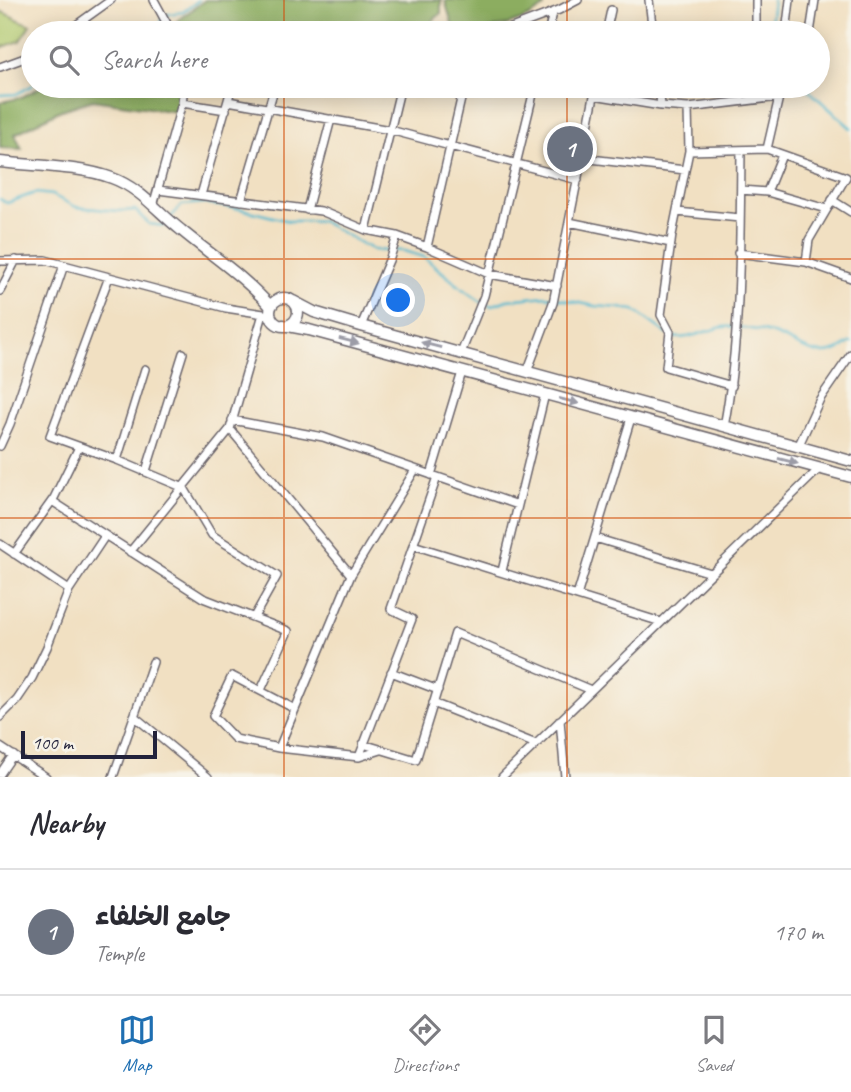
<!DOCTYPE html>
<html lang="en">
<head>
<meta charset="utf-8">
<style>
  body { margin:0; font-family:Caveat,"Playpen Sans Arabic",sans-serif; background:#f2f2f3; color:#2b2b33 }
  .scale { position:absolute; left:21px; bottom:18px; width:136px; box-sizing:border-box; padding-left:7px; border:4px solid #22223b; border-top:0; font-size:19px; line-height:24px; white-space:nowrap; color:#22223b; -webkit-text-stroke:5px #f7f3e8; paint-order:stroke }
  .you { position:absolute; left:399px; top:301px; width:24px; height:24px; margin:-18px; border:5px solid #fff; border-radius:50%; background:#1a73e8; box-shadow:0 0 0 10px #1a73e833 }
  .badge { display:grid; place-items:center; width:46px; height:46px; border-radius:50%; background:#1f6fb2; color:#fff; font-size:23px; font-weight:700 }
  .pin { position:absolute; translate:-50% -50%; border:4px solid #fff; box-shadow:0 2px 7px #0006 }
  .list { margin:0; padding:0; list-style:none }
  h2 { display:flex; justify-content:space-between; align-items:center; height:91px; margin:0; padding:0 28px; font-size:30px }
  h2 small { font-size:23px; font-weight:400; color:#7c7c81 }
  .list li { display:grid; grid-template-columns:46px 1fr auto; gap:21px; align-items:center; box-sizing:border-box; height:126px; padding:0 28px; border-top:2px solid #e1e1e2 }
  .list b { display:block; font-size:26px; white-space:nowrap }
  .list p { margin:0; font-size:23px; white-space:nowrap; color:#7c7c81 }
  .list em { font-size:23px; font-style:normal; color:#7c7c81 }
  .icon { flex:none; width:38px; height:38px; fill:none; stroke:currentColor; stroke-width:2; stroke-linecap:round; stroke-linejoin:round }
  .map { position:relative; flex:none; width:851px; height:777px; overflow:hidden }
  .search { position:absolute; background:#fff; box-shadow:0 4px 18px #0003; left:21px; right:21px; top:21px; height:77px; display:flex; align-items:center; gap:18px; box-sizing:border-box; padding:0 24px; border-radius:38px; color:#7c7c81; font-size:26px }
  .sheet { height:217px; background:#fff }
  nav { display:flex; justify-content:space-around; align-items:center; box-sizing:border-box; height:98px; border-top:2px solid #e1e1e2; background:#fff; font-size:19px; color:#7c7c81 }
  nav a { display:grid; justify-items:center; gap:4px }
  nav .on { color:#1f6fb2 }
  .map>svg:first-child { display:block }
  .green { fill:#b1c96e; stroke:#6a7654; stroke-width:2 }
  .forest { fill:#8cad61; stroke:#57684e; stroke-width:2 }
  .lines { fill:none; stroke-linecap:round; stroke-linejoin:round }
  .stream { stroke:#51b8cf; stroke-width:2.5 }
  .street-casing { stroke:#6a646a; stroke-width:10 }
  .secondary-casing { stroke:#6a646a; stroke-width:13 }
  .street { stroke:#fff; stroke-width:7 }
  .secondary { stroke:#fff; stroke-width:10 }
  .oneway { fill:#9c9ca7 }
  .grid { fill:none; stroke:#d45411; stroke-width:2; stroke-opacity:0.55 }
</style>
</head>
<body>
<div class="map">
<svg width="851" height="777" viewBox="0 0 851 777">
  <rect width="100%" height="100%" fill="#f7f3e8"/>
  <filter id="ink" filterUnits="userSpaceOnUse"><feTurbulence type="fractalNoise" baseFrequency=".0143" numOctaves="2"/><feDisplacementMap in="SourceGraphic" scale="14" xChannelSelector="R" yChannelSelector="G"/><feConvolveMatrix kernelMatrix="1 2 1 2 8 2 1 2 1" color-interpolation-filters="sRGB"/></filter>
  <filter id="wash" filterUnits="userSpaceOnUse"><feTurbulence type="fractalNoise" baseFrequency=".00686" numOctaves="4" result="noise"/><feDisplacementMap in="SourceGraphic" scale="28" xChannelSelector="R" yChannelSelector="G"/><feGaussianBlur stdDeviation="1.57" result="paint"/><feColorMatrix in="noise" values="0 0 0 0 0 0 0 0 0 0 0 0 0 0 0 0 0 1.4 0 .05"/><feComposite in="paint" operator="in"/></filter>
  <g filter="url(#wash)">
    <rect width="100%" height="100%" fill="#f1e0c2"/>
    <!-- green -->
    <path class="green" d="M 0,11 L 30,25 L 20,41 L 0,48 Z"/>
    <!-- forest -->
    <path class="forest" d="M 205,0 L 441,0 L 441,13 L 426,27 L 334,27 L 291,23 L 278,33 L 180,33 L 178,20 Z
      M 447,0 L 542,0 L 544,7 C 521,25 484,31 455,33 L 445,1 Z
      M 42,86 L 180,86 L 178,112 L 93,100 L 61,110 L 15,134 L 22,149 L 0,148 L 0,102 L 20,98 Z"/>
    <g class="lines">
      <!-- stream -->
      <path class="stream" d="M 156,33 L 161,27 L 161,20 L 169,14 L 183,12 L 199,0
        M 769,33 L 773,0
        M 804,86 L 851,128
        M 0,95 L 16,94 L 33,85
        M 0,199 L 7,203 L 35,193 L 52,195 L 76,207 L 118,211 L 135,210 L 149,224 L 164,226 L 167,223
        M 171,217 L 182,205 L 202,203 L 241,209 L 289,221 L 321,221 L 373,250 L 404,251 L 424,257 L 464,290 L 480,301 L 491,306 L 507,300 L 546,296 L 595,306 L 620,308 L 634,310 L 667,334
        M 672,337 C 688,341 708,329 724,327 C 736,326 750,329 762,331 C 797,337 815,370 851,342"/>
    </g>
  </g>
  <g filter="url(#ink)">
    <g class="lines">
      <!-- street casing -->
      <g class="street-casing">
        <path id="street" d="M 154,0 L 172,33
          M 649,0 L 653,33
          M 756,0 L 756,33
          M 65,33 L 111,0
          M 498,33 L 559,10 L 578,0
          M 548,33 L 553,13
          M 606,33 L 611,10
          M 786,33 L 790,0
          M 810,33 L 815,0
          M 0,67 L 33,55
          M 659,86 L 661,106
          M 594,95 L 661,106 L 688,108 L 779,97 L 780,86
          M 228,101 L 390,130 L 578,180
          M 182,103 L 226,110
          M 688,108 L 689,151 L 672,235 L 661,315 L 670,332 L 666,367 L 732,386
          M 767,149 L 779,97 L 798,86
          M 689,151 L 767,149 L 846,177 L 809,240 L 806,262
          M 582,158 L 685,170
          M 158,190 L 321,211 L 366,230 L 397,236 L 427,247 L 489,274 L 557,286
          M 741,190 L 767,192 L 827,209
          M 767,192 L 782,155
          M 201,195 L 232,86
          M 832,200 L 851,212
          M 241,201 L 275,86
          M 153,206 L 182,103 L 184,86
          M 307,210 L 331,119
          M 677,212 L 740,218
          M 569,222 L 671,243
          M 366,230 L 401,86
          M 427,247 L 464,86
          M 738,253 L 806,262 L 851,278
          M 0,261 L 45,260 L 226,308 L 270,315
          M 109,277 L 50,436 L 117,460 L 184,488 L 212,535 L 277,576 L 254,617
          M 0,291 L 16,260
          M 361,326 L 390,258 L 397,236
          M 461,353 L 484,296 L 535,86
          M 527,372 L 553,303 L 596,86
          M 232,420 L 323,437 L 518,505
          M 724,427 C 741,336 740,242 741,150
          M 230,429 L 351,575
          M 0,446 L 10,424 L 64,265
          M 798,447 L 820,399 L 851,354
          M 117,460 L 145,369
          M 146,471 L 183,353
          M 431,475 L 462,372
          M 52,501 L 203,598 L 288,631 L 261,690
          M 595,538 L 711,573
          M 0,544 L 69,590
          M 413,545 L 661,622
          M 130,552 L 230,429 L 263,314
          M 14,554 L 54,498 L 79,447
          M 502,571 L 545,394
          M 577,596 L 631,418
          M 391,672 L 438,690
          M 433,703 L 536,744
          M 295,709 L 232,676 L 213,716 L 235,739 L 279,748 L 359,757 L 381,750
          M 134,716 L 208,777
          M 0,717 L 17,700 L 32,678 L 47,647 L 69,590 L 105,536
          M 560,720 L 565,777
          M 363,744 L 416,760 L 455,633 L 591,690
          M 0,747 L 46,777
          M 279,748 L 351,575 L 415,470
          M 359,757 L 412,619 L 391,609 L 437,477
          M 0,774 L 13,755
          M 113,777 L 153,662
          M 502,777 L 819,469"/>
      </g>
      <!-- secondary casing -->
      <g class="secondary-casing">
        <path id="secondary" d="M 0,162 C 35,166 80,166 112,178 C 140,188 158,212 181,230 C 211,255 245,277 271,307
          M270 312a14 14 0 1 1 28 0a14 14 0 1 1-28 0Z
          M 293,301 L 314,312 L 361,326 L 851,461
          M 283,325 L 309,330 L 851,477"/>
      </g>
      <!-- street -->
      <use href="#street" class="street"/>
      <!-- secondary -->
      <use href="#secondary" class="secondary"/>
    </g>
    <!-- one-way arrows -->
    <defs><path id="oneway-solid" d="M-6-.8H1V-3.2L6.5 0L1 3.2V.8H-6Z" transform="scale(1.75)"/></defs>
    <g class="oneway">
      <use href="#oneway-solid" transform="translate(349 341) rotate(15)"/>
      <use href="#oneway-solid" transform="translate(431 345) rotate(-165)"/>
      <use href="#oneway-solid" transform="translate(569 401) rotate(15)"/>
      <use href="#oneway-solid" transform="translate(788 461) rotate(15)"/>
    </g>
  </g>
  <!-- grid -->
  <path class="grid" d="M 284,0 L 284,33M 567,0 L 567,33M 284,86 L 284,777M 567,86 L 567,777M 0,259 L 851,259M 0,518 L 851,518"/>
</svg>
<div class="scale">100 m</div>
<div class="you"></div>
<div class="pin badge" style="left:570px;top:149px;background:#6b7280">1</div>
<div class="search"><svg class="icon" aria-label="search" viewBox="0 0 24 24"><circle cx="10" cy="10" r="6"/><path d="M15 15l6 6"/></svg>Search here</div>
</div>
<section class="sheet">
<h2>Nearby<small></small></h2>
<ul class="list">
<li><span class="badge" style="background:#6b7280">1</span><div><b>جامع الخلفاء</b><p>Temple</p></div><em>170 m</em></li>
</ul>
</section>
<nav>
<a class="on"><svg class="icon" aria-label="map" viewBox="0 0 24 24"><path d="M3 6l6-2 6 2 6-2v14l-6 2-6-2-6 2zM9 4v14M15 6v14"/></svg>Map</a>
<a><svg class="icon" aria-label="directions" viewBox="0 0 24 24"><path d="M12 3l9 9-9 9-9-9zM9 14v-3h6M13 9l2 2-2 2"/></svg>Directions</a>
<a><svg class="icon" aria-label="saved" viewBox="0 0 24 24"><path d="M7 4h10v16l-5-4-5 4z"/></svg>Saved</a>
</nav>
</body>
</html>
